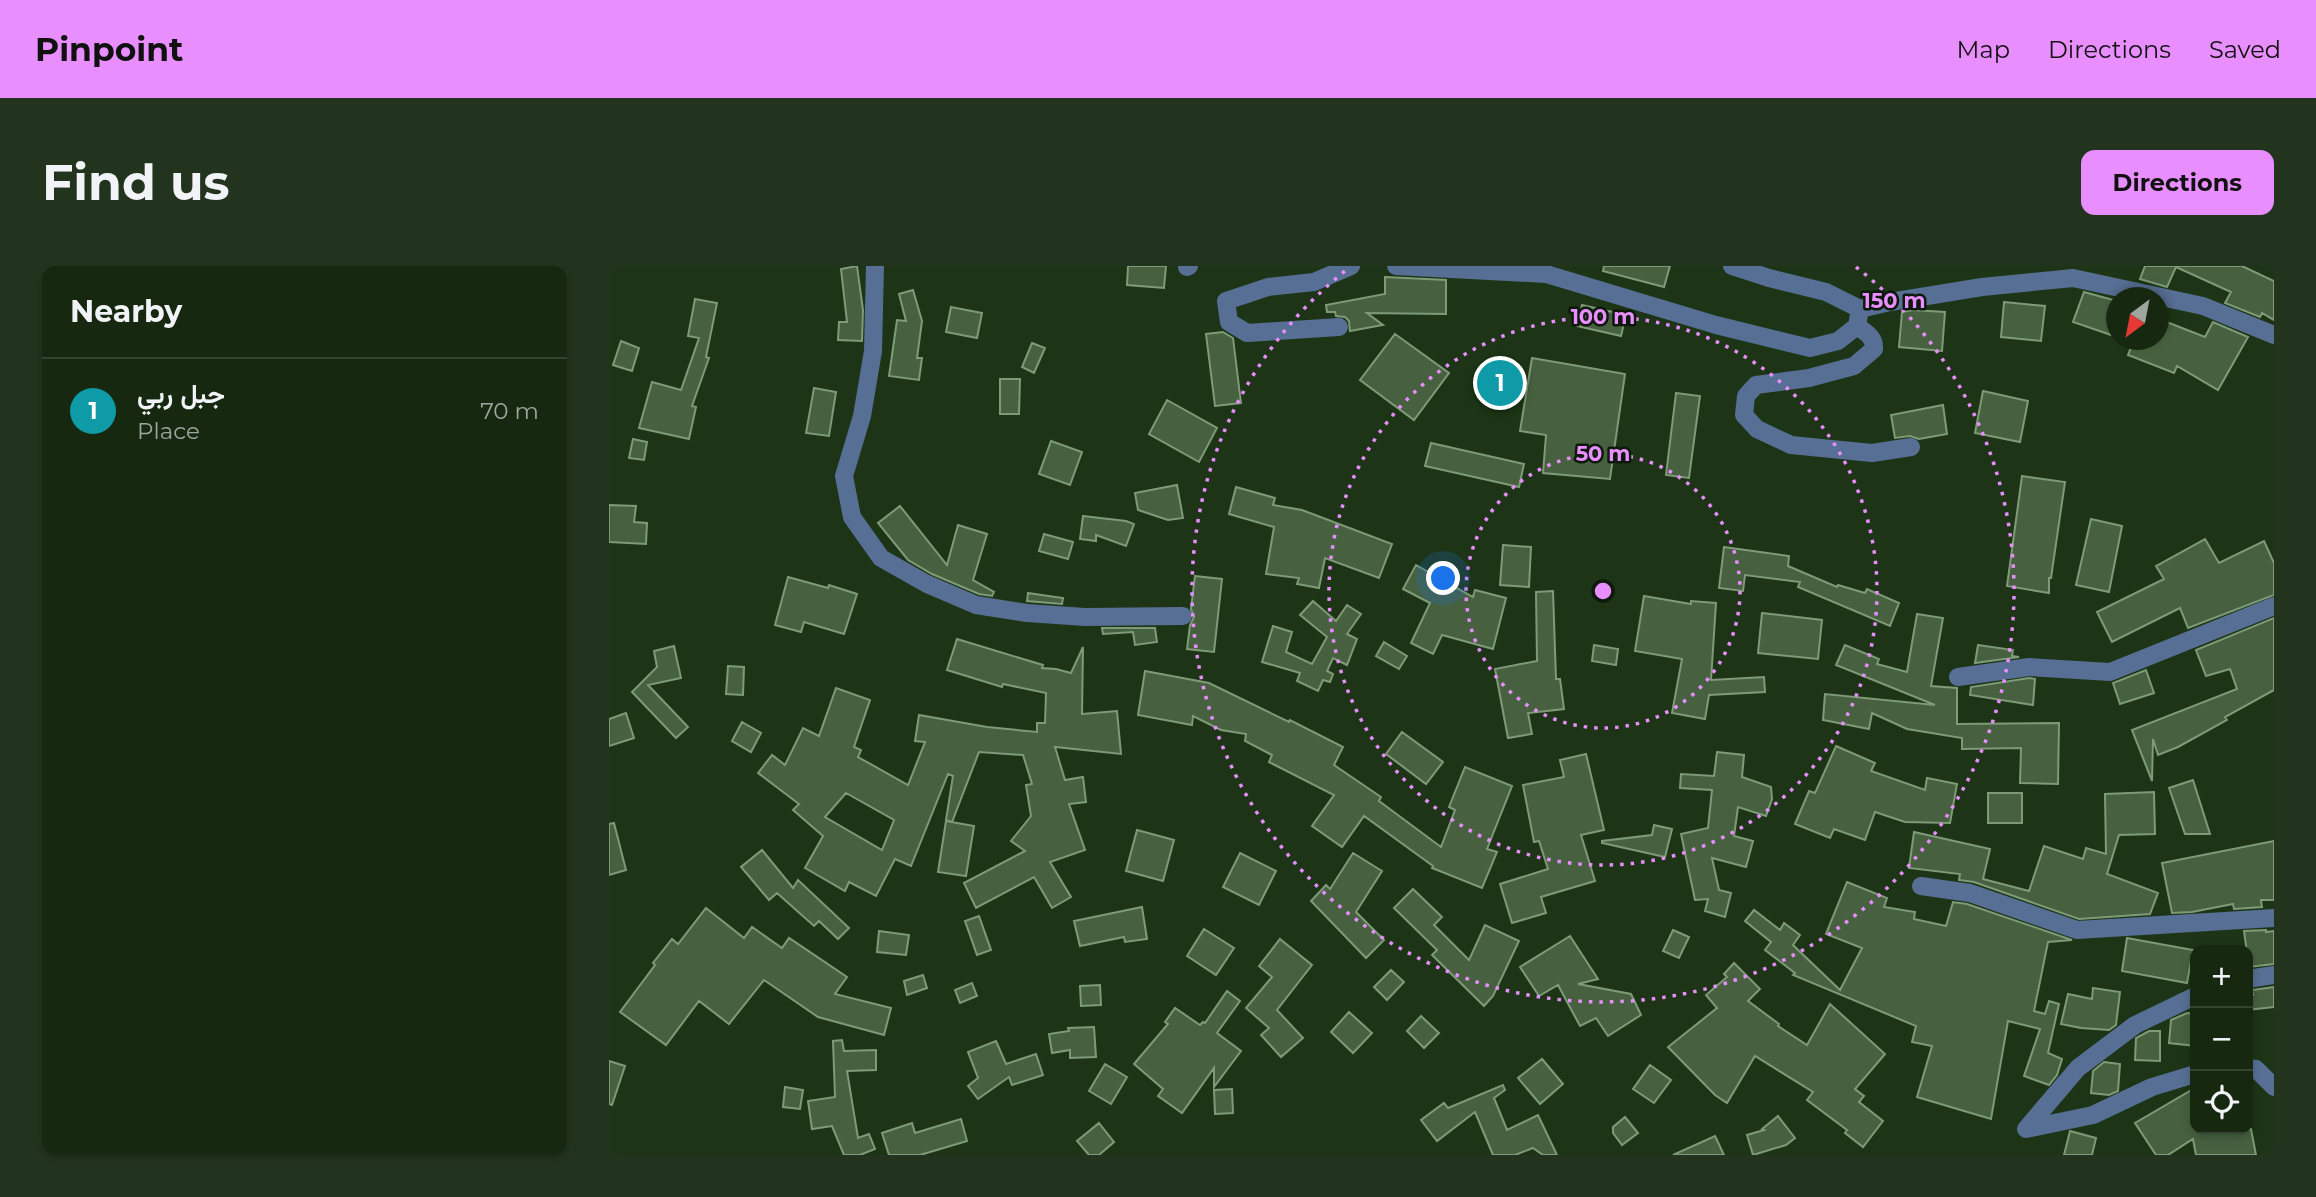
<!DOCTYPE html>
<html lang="en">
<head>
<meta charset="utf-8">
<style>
  body { margin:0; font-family:Montserrat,Vazirmatn,sans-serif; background:#23341e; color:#f1f3f6 }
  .controls { position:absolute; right:21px; bottom:21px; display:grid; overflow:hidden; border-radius:14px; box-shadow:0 4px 10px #0003 }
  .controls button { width:63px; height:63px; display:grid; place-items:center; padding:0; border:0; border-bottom:2px solid #354430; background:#162810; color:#f1f3f6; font:35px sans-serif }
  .compass { position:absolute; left:1497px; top:21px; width:63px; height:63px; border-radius:50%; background:#162810; box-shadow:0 4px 10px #0003; rotate:212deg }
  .you { position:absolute; left:835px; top:313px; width:24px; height:24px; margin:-18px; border:5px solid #fff; border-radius:50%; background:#1a73e8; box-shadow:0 0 0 10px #1a73e833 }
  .badge { display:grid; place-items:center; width:46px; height:46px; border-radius:50%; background:#e88eff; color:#fff; font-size:23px; font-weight:700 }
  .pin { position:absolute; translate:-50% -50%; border:4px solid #fff; box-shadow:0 2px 7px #0006 }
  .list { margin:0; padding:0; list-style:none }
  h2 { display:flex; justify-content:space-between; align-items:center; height:91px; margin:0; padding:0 28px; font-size:30px }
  h2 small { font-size:23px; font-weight:400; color:#9ea69f }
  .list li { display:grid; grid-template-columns:46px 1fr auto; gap:21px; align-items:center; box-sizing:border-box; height:105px; padding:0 28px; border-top:2px solid #354430 }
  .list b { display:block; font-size:26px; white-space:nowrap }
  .list p { margin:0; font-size:23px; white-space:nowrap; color:#9ea69f }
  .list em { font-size:23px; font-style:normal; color:#9ea69f }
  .icon { flex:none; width:38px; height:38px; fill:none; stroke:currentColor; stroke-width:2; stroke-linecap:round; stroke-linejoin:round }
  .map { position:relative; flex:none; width:1665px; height:889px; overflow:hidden; border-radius:14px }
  header { display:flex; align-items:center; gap:42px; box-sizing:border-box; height:98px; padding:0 35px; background:#e88eff; color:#111 }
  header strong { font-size:33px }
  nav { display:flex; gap:38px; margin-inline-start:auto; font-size:24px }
  .intro { display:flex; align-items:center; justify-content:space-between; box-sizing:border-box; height:168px; padding:0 42px }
  h1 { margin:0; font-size:49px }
  .button { padding:18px 32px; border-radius:14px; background:#e88eff; color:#111; font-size:24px; font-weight:700 }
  main { display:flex; gap:42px; padding:0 42px }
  aside { flex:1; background:#162810; border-radius:14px; box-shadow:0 4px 10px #0003 }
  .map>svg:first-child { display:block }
  .building { fill:#476140; stroke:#7e9a77; stroke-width:2; fill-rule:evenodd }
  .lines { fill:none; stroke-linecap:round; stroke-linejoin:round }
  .minor { stroke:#576f94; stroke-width:18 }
  .ring { fill:none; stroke:#e88eff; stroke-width:3.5; stroke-dasharray:3.5 7 }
  .centre { fill:#e88eff; stroke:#0e190c; stroke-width:3.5 }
  .ring-label { font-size:21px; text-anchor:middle; font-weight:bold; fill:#e88eff; stroke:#0e190c; stroke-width:5; stroke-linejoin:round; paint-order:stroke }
</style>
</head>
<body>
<header>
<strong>Pinpoint</strong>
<nav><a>Map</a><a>Directions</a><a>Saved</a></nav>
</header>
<div class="intro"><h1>Find us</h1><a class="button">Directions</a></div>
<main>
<aside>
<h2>Nearby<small></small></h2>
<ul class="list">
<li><span class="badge" style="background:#0f9aa8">1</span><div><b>جبل ربي</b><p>Place</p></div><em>70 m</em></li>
</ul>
</aside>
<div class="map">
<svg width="1665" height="889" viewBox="0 0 1665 889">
  <rect width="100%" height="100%" fill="#1d3516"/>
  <!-- building -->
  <path class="building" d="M 248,0 L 254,44 L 253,75 L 229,74 L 230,56 L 238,56 L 232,3 Z
    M 519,0 L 557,0 L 555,22 L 518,19 Z
    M 995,0 L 1061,0 L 1055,21 L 994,5 Z
    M 1536,0 L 1633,0 L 1665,15 L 1665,54 L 1653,47 L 1651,51 L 1616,37 L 1622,26 L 1567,1 L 1558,21 L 1531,13 Z
    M 776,11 L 837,14 L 837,48 L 758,47 L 774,59 L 741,65 L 740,55 L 736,51 L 727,50 L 726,46 L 718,46 L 717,39 L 776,28 Z
    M 304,24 L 313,55 L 308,92 L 313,92 L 310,114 L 280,110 L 288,54 L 297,55 L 290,28 Z
    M 1475,26 L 1508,35 L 1508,71 L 1464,56 Z
    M 86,33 L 108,37 L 97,91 L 100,92 L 83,140 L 87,141 L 80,173 L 30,162 L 43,116 L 72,124 L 90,72 L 79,70 Z
    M 1395,36 L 1436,40 L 1432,75 L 1392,71 Z
    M 973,39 L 1017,49 L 1012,70 L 968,60 Z
    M 342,41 L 373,47 L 368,72 L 337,66 Z
    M 1304,44 L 1336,46 L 1333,85 L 1290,81 L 1293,46 Z
    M 1550,53 L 1596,71 L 1604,56 L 1639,71 L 1609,124 L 1568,100 L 1565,107 L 1519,89 L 1525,74 L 1550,74 Z
    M 614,66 L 624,72 L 632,137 L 606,140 L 597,68 Z
    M 786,68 L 840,107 L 805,154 L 751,114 Z
    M 12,75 L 30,82 L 23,105 L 4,99 Z
    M 423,77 L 436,82 L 425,107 L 413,101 Z
    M 923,92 L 1016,108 L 1001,213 L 934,207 L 937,169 L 911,165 Z
    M 391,113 L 411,113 L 410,148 L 391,148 Z
    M 205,122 L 227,126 L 220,170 L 197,167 Z
    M 1374,125 L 1419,135 L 1411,176 L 1366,167 Z
    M 1067,127 L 1091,130 L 1080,212 L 1057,209 Z
    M 558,134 L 608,162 L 590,196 L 540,168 Z
    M 1334,139 L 1338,168 L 1310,173 L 1301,170 L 1286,172 L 1282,149 Z
    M 24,173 L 38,176 L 35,194 L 20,192 Z
    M 442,175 L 473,186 L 461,219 L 430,208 Z
    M 822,177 L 915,198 L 910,221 L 816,200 Z
    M 1413,210 L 1456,216 L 1442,312 L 1440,312 L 1440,327 L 1398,320 Z
    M 568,219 L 574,252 L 559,254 L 529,244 L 526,227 Z
    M 627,221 L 666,232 L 664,239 L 693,244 L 783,278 L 770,312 L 716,292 L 710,322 L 688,318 L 690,312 L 657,308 L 665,261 L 620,248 Z
    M 0,239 L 27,240 L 25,256 L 38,257 L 37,278 L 0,276 Z
    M 291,240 L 338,299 L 349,259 L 378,268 L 364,314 L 385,326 L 383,330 L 370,328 L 323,308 L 299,294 L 269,257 Z
    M 474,250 L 517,255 L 525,258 L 517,280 L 487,269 L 487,275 L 471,273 Z
    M 1482,253 L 1513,260 L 1500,326 L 1467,319 Z
    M 435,268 L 464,276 L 459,293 L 430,285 Z
    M 1596,273 L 1610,297 L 1655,275 L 1665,297 L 1665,329 L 1579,362 L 1571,342 L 1503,376 L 1488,346 L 1555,313 L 1547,300 Z
    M 894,279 L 922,281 L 920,321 L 891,319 Z
    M 1115,281 L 1180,290 L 1179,300 L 1228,321 L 1229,319 L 1256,327 L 1258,323 L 1290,337 L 1281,360 L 1189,321 L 1191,316 L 1136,309 L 1134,325 L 1110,322 Z
    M 807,299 L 864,331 L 866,324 L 897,332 L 884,383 L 833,369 L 824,388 L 802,377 L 821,337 L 794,323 Z
    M 586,310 L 613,313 L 605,386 L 578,383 L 581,359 L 585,351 L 582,343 Z
    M 179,311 L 219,322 L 220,319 L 248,328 L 235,368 L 195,356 L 192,366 L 166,359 Z
    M 944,325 L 947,413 L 951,413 L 955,443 L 919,447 L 923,468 L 899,472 L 886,403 L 928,395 L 927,326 Z
    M 419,327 L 454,332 L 453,338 L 418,335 Z
    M 1035,330 L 1082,338 L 1082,335 L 1107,337 L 1102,414 L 1155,411 L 1156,426 L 1100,429 L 1096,453 L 1063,447 L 1073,393 L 1026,385 Z
    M 704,335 L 727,355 L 738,339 L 752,348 L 738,368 L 748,373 L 738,399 L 724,392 L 718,405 L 724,408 L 721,416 L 714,414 L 709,425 L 688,415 L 691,407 L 653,396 L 664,360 L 683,366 L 677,386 L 703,398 L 718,371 L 691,349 Z
    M 1153,347 L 1213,354 L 1209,393 L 1149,387 Z
    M 1308,348 L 1334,352 L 1322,420 L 1348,422 L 1348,458 L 1450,457 L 1449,518 L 1411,517 L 1412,482 L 1353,483 L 1353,472 L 1298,463 L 1263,447 L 1260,463 L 1214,454 L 1216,428 L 1326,439 L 1227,399 L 1236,379 L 1270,393 L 1268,398 L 1298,406 Z
    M 1665,352 L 1665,424 L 1616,451 L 1618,454 L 1569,481 L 1549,489 L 1544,473 L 1543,515 L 1523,464 L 1628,423 L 1621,403 L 1597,410 L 1587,384 Z
    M 493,362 L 546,362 L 548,376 L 526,379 L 524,366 L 494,368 Z
    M 348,373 L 434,399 L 433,402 L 447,403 L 462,407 L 474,381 L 473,448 L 508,445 L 512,488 L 446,481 L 456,514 L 474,511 L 477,536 L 460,538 L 476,584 L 441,596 L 462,631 L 443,642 L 425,611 L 367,642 L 355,617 L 416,585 L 402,575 L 422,550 L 417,519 L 423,518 L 414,489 L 370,486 L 343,556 L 337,554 L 344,510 L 339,508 L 302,600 L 286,593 L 267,630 L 240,616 L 236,625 L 196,602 L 214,570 L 184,544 L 190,538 L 149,507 L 163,489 L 176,499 L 194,462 L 210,470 L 227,422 L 261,434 L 245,481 L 252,484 L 249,491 L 299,519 L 316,476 L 306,475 L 310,449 L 378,461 L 428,466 L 428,457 L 436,457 L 437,427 L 394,418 L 393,421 L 338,404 ZM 237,527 L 285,554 L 273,584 L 216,551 Z
    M 775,376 L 798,390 L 790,403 L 767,390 Z
    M 985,379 L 1009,383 L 1007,399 L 983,395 Z
    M 1369,379 L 1404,384 L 1403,390 L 1410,391 L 1366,397 Z
    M 65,380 L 72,412 L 39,419 L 79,461 L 67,472 L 23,426 L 48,401 L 45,385 Z
    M 119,400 L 135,401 L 134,429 L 117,428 Z
    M 1537,404 L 1545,427 L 1511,438 L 1504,417 Z
    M 536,405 L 600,417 L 680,456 L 681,454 L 734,481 L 725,499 L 772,531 L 770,535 L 832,581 L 846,544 L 840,541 L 856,501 L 903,520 L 878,583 L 888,586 L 873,622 L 823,602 L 824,600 L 755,550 L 733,581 L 703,560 L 725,529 L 660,496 L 663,489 L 636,475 L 637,468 L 612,464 L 584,450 L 583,459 L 529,449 Z
    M 1420,412 L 1426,413 L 1424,439 L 1361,429 L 1362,421 Z
    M 17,447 L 25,472 L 0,480 L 0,453 Z
    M 133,456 L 152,467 L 142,486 L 123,475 Z
    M 793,466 L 834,496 L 817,518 L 777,488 Z
    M 1227,480 L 1266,497 L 1262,505 L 1316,524 L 1318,512 L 1348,518 L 1341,557 L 1296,556 L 1266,546 L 1256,574 L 1225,563 L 1221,572 L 1186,558 L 1200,525 L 1206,527 Z
    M 1108,486 L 1135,489 L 1133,511 L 1162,521 L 1163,533 L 1157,550 L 1129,541 L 1125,570 L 1144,575 L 1137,601 L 1103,592 L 1110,624 L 1122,627 L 1116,651 L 1096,645 L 1099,633 L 1086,634 L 1072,568 L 1099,562 L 1103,524 L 1071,522 L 1072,508 L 1105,510 Z
    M 977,488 L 995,564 L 972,569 L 986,615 L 932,631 L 937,647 L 903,657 L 891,618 L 939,603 L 930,575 L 925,576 L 914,519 L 955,511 L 951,494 Z
    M 1584,514 L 1601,568 L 1576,568 L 1560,522 Z
    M 1545,526 L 1546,568 L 1510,569 L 1498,608 L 1549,627 L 1541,648 L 1470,653 L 1365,616 L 1350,614 L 1351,608 L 1300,602 L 1305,566 L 1381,583 L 1374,613 L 1420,625 L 1435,580 L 1474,593 L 1477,582 L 1497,588 L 1496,528 Z
    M 1379,527 L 1413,527 L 1413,557 L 1379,557 Z
    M 337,555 L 365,560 L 357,610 L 329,606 Z
    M 5,557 L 17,604 L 0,609 L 0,558 Z
    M 1045,559 L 1063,563 L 1056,591 L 993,577 L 993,575 L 1043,569 Z
    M 528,564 L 565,574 L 554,615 L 517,605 Z
    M 1665,575 L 1665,634 L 1652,634 L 1653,641 L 1625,643 L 1624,638 L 1583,646 L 1563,647 L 1553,597 Z
    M 153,584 L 184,622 L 189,614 L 240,662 L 229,673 L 210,655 L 205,660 L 168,627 L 160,634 L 132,601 Z
    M 631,587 L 667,605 L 650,639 L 614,621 Z
    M 744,587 L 773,605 L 747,646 L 775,674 L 757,692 L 702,635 L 717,619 L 721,623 Z
    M 1238,616 L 1278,632 L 1275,641 L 1306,646 L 1305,653 L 1337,660 L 1344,636 L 1358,638 L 1463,674 L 1439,676 L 1425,745 L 1436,748 L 1440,735 L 1450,738 L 1439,787 L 1453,793 L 1448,809 L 1440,819 L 1415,810 L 1431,763 L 1399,755 L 1382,853 L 1308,831 L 1323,780 L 1303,776 L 1307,760 L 1184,709 L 1186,707 L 1156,684 L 1162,676 L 1136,655 L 1145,644 L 1171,664 L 1175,657 L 1191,669 L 1184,679 L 1231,724 L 1253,682 L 1217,668 Z
    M 804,623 L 833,651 L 825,659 L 860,694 L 876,659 L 910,675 L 884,730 L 875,740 L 823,689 L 828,684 L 785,642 Z
    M 533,641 L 538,673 L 516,676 L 515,671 L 471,680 L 465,655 Z
    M 97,642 L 135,672 L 143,661 L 173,682 L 180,672 L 238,711 L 226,728 L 282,742 L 275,769 L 209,751 L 155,714 L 120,758 L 90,735 L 57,779 L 11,746 L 46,699 L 44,697 L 63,673 L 69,678 Z
    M 370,650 L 382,684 L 368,689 L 356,655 Z
    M 595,663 L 625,682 L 607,709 L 578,690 Z
    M 1064,664 L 1080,671 L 1070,692 L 1054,685 Z
    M 1657,664 L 1657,666 L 1665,665 L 1665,698 L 1640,701 L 1635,665 Z
    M 270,665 L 300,669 L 297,689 L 268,686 Z
    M 961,670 L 989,713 L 969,718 L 1022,728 L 1032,749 L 999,770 L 987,752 L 971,760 L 949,719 L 930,730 L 911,701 Z
    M 1518,672 L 1584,684 L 1578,717 L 1513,705 Z
    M 671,673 L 703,699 L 668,744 L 694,772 L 672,791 L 652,769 L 660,762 L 637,742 L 663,711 L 650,700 Z
    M 1125,697 L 1151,723 L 1139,735 L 1170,758 L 1169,760 L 1198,779 L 1221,738 L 1276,788 L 1246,823 L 1255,830 L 1250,836 L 1274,855 L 1254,881 L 1236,867 L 1238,864 L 1198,834 L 1204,826 L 1146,790 L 1118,837 L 1106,829 L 1059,781 L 1108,742 L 1097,729 L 1118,711 L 1115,708 Z
    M 782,704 L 795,716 L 778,734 L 765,721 Z
    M 314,709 L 318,722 L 298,729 L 295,715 Z
    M 363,717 L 368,730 L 351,737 L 346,724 Z
    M 491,719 L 492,739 L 472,740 L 471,720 Z
    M 1665,721 L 1665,741 L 1639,744 L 1639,730 L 1644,729 L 1643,724 Z
    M 1484,722 L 1511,726 L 1507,759 L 1500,764 L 1472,762 L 1452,758 L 1459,728 L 1483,733 Z
    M 618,725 L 631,735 L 608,767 L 632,785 L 605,821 L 605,802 L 573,847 L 549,830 L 554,823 L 525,798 L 559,758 L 556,756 L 566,742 L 591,759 L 594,756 L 596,757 Z
    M 740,746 L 763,767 L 744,787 L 722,766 Z
    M 1578,747 L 1586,748 L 1586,780 L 1560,777 L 1562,754 Z
    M 812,750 L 830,767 L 815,782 L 798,765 Z
    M 485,761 L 487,791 L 461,792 L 461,784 L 443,787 L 440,768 L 460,765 L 459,762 Z
    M 1540,765 L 1551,765 L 1551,795 L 1526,794 L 1527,772 Z
    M 233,774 L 235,785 L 267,784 L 267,804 L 238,805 L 249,872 L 260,868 L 266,883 L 251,889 L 235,889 L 223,860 L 203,863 L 199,835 L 226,831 L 224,775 Z
    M 387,775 L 397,798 L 427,788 L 434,809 L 403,819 L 400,811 L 369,833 L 359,820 L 369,812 L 359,786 Z
    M 933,793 L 954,818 L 931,838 L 909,812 Z
    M 0,795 L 16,800 L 3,839 L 0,838 Z
    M 1495,796 L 1511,798 L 1509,825 L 1500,829 L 1482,827 L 1484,805 Z
    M 496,798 L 518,811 L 502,838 L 480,825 Z
    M 1041,799 L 1062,814 L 1045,837 L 1024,823 Z
    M 894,819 L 896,824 L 885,832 L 898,864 L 929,849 L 948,889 L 934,889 L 924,882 L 906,889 L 884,889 L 866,846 L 828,875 L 812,854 L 835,837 L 839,842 Z
    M 176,821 L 194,824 L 191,843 L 174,841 Z
    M 1586,822 L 1586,863 L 1642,863 L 1647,889 L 1587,889 L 1584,873 L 1559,889 L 1547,889 L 1526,857 Z
    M 623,823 L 624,847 L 606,848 L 605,824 Z
    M 1169,850 L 1186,872 L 1177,879 L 1144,889 L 1138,869 L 1155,864 L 1153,863 Z
    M 1016,851 L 1029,867 L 1013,879 L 1004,867 L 1004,861 Z
    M 352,853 L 358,875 L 311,889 L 280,889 L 273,867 L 303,857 L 306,867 Z
    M 490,857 L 505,876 L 490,889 L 480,889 L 468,875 Z
    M 1461,865 L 1487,872 L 1483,889 L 1455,889 Z
    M 1106,870 L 1115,889 L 1064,889 Z"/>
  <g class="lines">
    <!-- minor -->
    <path class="minor" d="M 266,0 L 264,85 L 253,150 L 235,210 L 243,251 L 272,292 L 318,318 L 367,339 L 418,347 L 476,351 L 574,350
      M 787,0 L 937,8 L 1107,59 L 1201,82 L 1229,75 L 1248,60 L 1251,43 L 1217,26 L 1160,12 L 1123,0
      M 578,1 L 580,0
      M 1251,43 L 1281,36 L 1373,21 L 1464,12 L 1594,40 L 1665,69
      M 1248,60 C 1256,66 1266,71 1265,83 L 1245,100 L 1200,112 L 1147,119 L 1137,130 L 1135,149 L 1148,163 L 1182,179 L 1263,187 L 1302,181
      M 730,61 L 638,67 L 620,56 L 617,35 L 659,21 L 705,16 L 742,0
      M 1349,411 L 1420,401 L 1501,406 L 1665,340
      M 1312,620 L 1361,627 L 1468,664 L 1665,652
      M 1639,713 L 1665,709
      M 1586,730 L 1526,759 L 1469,802 L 1417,863 L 1484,849 L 1543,821 L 1586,808
      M 1639,802 L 1647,803 L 1665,821"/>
  </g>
  <!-- distance rings -->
  <g class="ring">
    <circle cx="994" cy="325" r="137"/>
    <circle cx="994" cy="325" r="274"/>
    <path d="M1247 1A411 411 0 1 1 741 1"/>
  </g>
  <circle cx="994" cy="325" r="10" class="centre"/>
  <g class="ring-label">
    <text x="1285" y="42">150 m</text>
    <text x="994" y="58">100 m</text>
    <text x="994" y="195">50 m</text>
  </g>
</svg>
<div class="controls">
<button>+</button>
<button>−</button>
<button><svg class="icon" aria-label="locate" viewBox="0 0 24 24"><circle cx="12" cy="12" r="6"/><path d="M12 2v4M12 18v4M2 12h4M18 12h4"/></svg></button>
</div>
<svg class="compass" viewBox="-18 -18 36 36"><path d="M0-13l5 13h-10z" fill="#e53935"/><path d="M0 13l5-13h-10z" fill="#9ea69f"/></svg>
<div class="you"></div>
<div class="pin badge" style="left:891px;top:117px;background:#0f9aa8">1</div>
</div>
</main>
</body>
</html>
